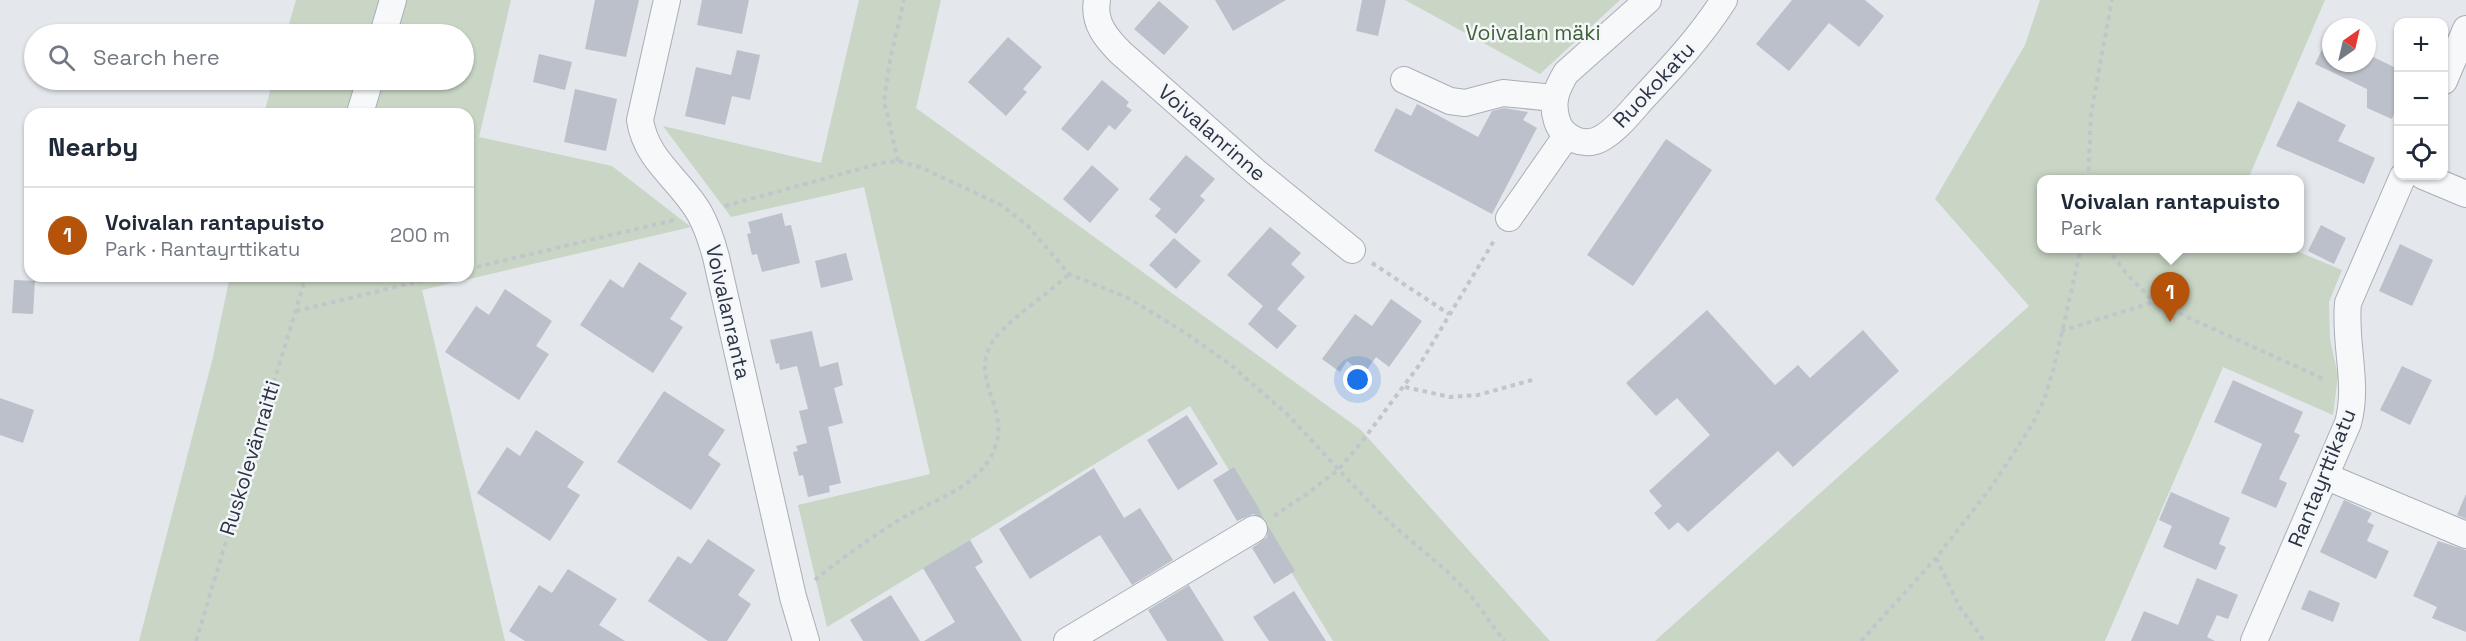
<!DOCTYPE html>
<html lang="en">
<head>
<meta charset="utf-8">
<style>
  body { margin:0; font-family:"Space Grotesk",sans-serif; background:#f6f6f7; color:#1f2937 }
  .controls { position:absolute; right:18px; top:18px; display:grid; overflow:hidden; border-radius:12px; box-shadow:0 2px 4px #0004 }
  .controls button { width:54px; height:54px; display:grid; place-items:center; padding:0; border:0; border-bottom:2px solid #e0e1e3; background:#fff; color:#1f2937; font:30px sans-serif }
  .compass { position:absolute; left:2322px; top:18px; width:54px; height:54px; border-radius:50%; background:#fff; box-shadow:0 2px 4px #0004; rotate:34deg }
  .you { position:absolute; left:1358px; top:380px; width:21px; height:21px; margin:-15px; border:4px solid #fff; border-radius:50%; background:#1a73e8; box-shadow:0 0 0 9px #1a73e833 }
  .badge { display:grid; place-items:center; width:39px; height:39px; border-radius:50%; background:#b45309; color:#fff; font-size:20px; font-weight:700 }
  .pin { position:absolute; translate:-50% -50px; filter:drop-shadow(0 2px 3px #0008) }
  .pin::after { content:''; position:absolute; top:32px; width:21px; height:18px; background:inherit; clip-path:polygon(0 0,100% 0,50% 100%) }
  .popup { position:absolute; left:2037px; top:175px; width:267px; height:78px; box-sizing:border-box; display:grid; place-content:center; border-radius:12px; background:#fff; filter:drop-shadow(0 2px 4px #0005); font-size:20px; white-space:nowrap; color:#747a83 }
  .popup b { font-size:22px; color:#1f2937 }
  .popup::after { content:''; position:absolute; left:50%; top:100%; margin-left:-12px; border:12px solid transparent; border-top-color:#fff }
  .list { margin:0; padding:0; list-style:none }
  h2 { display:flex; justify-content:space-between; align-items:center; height:78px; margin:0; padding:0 24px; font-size:26px }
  h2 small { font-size:20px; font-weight:400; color:#747a83 }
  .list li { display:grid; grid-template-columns:39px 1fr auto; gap:18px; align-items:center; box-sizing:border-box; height:96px; padding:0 24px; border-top:2px solid #e0e1e3 }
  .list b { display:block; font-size:22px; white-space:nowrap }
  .list p { margin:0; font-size:20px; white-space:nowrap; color:#747a83 }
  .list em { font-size:20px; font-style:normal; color:#747a83 }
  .icon { flex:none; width:33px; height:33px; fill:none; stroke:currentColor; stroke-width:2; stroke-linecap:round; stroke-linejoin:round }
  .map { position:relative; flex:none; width:2466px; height:641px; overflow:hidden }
  .search { position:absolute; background:#fff; box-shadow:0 2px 4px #0004; left:24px; top:24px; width:450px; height:66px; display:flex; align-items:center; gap:15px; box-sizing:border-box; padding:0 21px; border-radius:33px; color:#747a83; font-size:22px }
  .panel { position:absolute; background:#fff; box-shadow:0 2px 4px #0004; left:24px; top:108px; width:450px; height:174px; border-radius:18px }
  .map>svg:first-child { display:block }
  .green { fill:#c9d6c5 }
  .building { fill:#bbc0ca }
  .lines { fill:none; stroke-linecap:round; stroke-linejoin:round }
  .minor-casing { stroke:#a9aeb7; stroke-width:28 }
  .path { stroke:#c2c5cb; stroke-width:4; stroke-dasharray:4.5 4.5; stroke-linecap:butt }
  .minor { stroke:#f7f8fa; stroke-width:26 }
  .labels { text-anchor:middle; stroke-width:5; stroke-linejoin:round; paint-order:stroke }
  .park-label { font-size:21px; fill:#3f6138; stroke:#f4f6f9 }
  .street-label { font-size:21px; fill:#2b3445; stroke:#f4f6f9 }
</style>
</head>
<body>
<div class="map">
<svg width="2466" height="641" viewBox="0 0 2466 641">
  <rect width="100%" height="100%" fill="#e4e7ec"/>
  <!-- green -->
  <path class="green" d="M 296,0 L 511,0 L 479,137 L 612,166 L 691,227 L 422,290 L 505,641 L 139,641 L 213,357 L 230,276 L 468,276 L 468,114 L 264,114 L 273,80 L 464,80 L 464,34 L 286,34 Z
    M 859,0 L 941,0 L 916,108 L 1361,430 L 1550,641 L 1333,641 L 1190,406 L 827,627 L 798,505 L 930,474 L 864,187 L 731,217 L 663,126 L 821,163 Z
    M 1405,0 L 1620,0 L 1540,74 Z
    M 2040,0 L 2325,0 L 2248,179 L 2041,180 L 2041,248 L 2292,249 L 2342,270 L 2329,302 L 2330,339 L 2338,376 L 2333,415 L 2223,367 L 2105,641 L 1655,641 L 2029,306 L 1935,199 L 2025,45 Z"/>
  <!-- building -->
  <path class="building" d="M 595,0 L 639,0 L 626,57 L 585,49 Z
    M 702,0 L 749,0 L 742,34 L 697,25 Z
    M 1215,0 L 1286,0 L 1233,31 Z
    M 1362,0 L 1386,0 L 1378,36 L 1356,31 Z
    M 1792,0 L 1865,0 L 1884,16 L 1859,47 L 1829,23 L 1789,71 L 1756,44 Z
    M 1159,1 L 1189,27 L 1164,55 L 1134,29 Z
    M 2329,35 L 2331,36 L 2331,63 L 2367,63 L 2367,54 L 2398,69 L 2398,104 L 2392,119 L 2367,108 L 2367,89 L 2315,64 Z
    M 1008,37 L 1042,67 L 1023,89 L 1027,92 L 1006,116 L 968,82 Z
    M 737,50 L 760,55 L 750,100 L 732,96 L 725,125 L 685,116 L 696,67 L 731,75 Z
    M 539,54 L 572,62 L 565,90 L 533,82 Z
    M 1102,80 L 1129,102 L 1126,106 L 1132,110 L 1115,130 L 1109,125 L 1088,151 L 1061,129 Z
    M 575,89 L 617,99 L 606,151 L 564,142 Z
    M 2298,101 L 2346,125 L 2338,141 L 2375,158 L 2364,184 L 2276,146 Z
    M 1417,104 L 1478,137 L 1492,111 L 1504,108 L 1528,112 L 1523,120 L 1537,128 L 1492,214 L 1374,151 L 1396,108 L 1411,116 Z
    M 1666,139 L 1712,170 L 1633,286 L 1587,255 Z
    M 1186,155 L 1215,179 L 1200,196 L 1205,200 L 1176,234 L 1155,216 L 1161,209 L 1149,199 Z
    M 1092,165 L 1119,189 L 1090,223 L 1063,199 Z
    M 782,213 L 785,226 L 791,225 L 800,263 L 762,272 L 757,254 L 752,255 L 747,234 L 751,233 L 748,222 Z
    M 2321,225 L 2346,238 L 2334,264 L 2308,251 Z
    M 1270,227 L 1301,253 L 1291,264 L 1305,277 L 1277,309 L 1297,326 L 1277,349 L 1248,324 L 1263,306 L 1227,275 Z
    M 1174,238 L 1201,261 L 1176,289 L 1149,265 Z
    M 2400,244 L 2433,260 L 2412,306 L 2379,291 Z
    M 846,253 L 853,280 L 821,288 L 815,261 Z
    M 639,262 L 687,293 L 670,319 L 683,327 L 653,373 L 580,325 L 610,279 L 623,288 Z
    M 14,280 L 35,281 L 33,314 L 12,313 Z
    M 505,289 L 552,321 L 536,346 L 549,354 L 519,400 L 445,352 L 476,306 L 489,315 Z
    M 1391,299 L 1422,321 L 1389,367 L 1376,357 L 1364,374 L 1347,361 L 1340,372 L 1322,359 L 1355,314 L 1372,326 Z
    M 1707,310 L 1775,385 L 1798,365 L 1810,378 L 1863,330 L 1899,371 L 1793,467 L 1778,451 L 1688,532 L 1678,522 L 1669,530 L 1654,513 L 1662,506 L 1649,491 L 1710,435 L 1677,398 L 1656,416 L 1626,383 Z
    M 812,331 L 820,367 L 838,362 L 843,385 L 834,388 L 843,423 L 828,427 L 841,483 L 829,486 L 830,492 L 808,497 L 803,475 L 799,476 L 793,452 L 798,451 L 796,446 L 807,443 L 799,411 L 808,409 L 797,366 L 780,370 L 779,363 L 776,364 L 770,340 Z
    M 2402,366 L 2432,380 L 2410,425 L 2380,410 Z
    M 2233,380 L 2303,412 L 2294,432 L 2300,435 L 2279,479 L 2287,483 L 2276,508 L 2241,493 L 2262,444 L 2214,422 Z
    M 664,391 L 725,430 L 708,455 L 721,464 L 691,510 L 617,462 Z
    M 0,398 L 34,410 L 23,443 L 0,435 Z
    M 1187,415 L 1218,464 L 1178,490 L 1147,440 Z
    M 536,430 L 584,462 L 567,487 L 580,495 L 550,541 L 477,493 L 507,447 L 520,456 Z
    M 1234,467 L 1258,507 L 1263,518 L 1253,514 L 1237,521 L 1213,480 Z
    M 1094,468 L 1124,518 L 1140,508 L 1173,560 L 1132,585 L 1100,535 L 1030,579 L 999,529 Z
    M 2171,492 L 2230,518 L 2219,544 L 2226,547 L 2216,570 L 2163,547 L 2172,526 L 2159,520 Z
    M 2466,494 L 2466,519 L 2457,515 Z
    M 2344,500 L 2372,513 L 2367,522 L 2374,525 L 2367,541 L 2389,551 L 2376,579 L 2320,552 Z
    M 1268,526 L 1295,571 L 1274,584 L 1252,548 L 1267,537 Z
    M 708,539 L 755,570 L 738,595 L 751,604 L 727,641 L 708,641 L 648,601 L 678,556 L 691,564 Z
    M 970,540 L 983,562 L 975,567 L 1022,641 L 924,641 L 955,622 L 923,568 Z
    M 2438,541 L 2466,550 L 2466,632 L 2432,618 L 2437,607 L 2413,596 Z
    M 568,569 L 617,599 L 599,625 L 625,641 L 525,641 L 509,631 L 539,585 L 552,593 Z
    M 2197,578 L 2238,595 L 2228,619 L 2217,615 L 2207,637 L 2215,641 L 2131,641 L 2144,611 L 2178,625 Z
    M 1189,585 L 1190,587 L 1224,641 L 1167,641 L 1148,610 Z
    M 2309,590 L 2340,603 L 2333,622 L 2301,609 Z
    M 1294,591 L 1326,641 L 1269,641 L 1253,617 Z
    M 891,595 L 920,641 L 863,641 L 850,620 Z"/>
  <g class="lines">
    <!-- minor casing -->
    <g class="minor-casing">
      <path id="minor" d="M 667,0 L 640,120 C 646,161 681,180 700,214 C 707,227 712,242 716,257 L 793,597 L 806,641
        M 1097,0 C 1093,23 1106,38 1121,53 L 1256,172 L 1352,250
        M 1648,0 L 1566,73 C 1556,90 1551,102 1557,121 C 1563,139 1585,148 1602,138 C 1619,128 1632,110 1645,96 C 1674,65 1701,36 1724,0
        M 383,34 L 393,0
        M 1404,80 L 1450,101 L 1465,103 L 1503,93 L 1554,98
        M 2444,81 L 2466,29
        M 360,113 L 370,80
        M 2423,176 L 2466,194
        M 1509,218 L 1567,135
        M 2325,476 L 2466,535
        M 1067,641 L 1254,529
        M 2254,641 L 2348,423 C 2359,384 2344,344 2348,303 L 2403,176"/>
    </g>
    <!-- path -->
    <path class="path" d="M 898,161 L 884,101 L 890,60 L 904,0
      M 2088,180 L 2091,114 L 2112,0
      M 725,206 L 881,163 L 898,161 L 920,167 L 1001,205 L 1028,226 L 1069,274 L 1128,298 L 1184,332 L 1232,366 L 1288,415 L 1367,500 L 1394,526 L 1449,573 L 1472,597 L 1504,641
      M 2107,248 L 2126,273 L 2154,302 L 2326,380
      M 1372,263 L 1449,314
      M 468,269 L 674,220
      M 296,311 L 441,276
      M 2061,331 L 2154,302
      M 1405,387 L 1450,397 L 1478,395 L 1532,380
      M 1274,516 L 1308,493 L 1339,469 L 1364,439 L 1420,364 L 1495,239
      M 1936,558 L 1959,606 L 1984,641
      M 815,580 C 843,557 873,536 904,517 C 934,500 972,489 990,458 C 1016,415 972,386 989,348 C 998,326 1050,293 1069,274
      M 196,641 L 306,276
      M 1861,641 L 1936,558 L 1992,486 L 2032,425 L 2045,397 L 2054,367 L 2081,248"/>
    <!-- minor -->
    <use href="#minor" class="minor"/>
  </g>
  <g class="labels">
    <!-- park labels -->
    <g class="park-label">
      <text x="1533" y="40">Voivalan mäki</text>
    </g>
    <!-- street labels -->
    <g class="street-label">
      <text transform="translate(1654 85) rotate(-47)" y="7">Ruokokatu</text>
      <text transform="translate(1212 133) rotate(41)" y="7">Voivalanrinne</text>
      <text transform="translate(728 312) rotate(77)" y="7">Voivalanranta</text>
      <text transform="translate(250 458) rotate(-73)" y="7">Ruskolevänraitti</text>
      <text transform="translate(2322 478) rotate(-68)" y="7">Rantayrttikatu</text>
    </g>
  </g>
</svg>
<div class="controls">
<button>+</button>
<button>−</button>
<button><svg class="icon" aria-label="locate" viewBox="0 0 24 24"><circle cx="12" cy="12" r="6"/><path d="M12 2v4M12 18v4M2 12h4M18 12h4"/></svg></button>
</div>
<svg class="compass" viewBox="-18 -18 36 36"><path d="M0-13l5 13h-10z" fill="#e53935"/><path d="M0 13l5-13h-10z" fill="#747a83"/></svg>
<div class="you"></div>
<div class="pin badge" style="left:2170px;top:322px">1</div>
<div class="popup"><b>Voivalan rantapuisto</b>Park</div>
<div class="search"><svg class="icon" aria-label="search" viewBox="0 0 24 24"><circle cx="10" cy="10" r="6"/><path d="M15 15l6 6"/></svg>Search here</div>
<section class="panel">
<h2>Nearby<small></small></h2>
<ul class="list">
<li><span class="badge">1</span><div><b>Voivalan rantapuisto</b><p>Park · Rantayrttikatu</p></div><em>200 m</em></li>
</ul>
</section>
</div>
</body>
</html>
